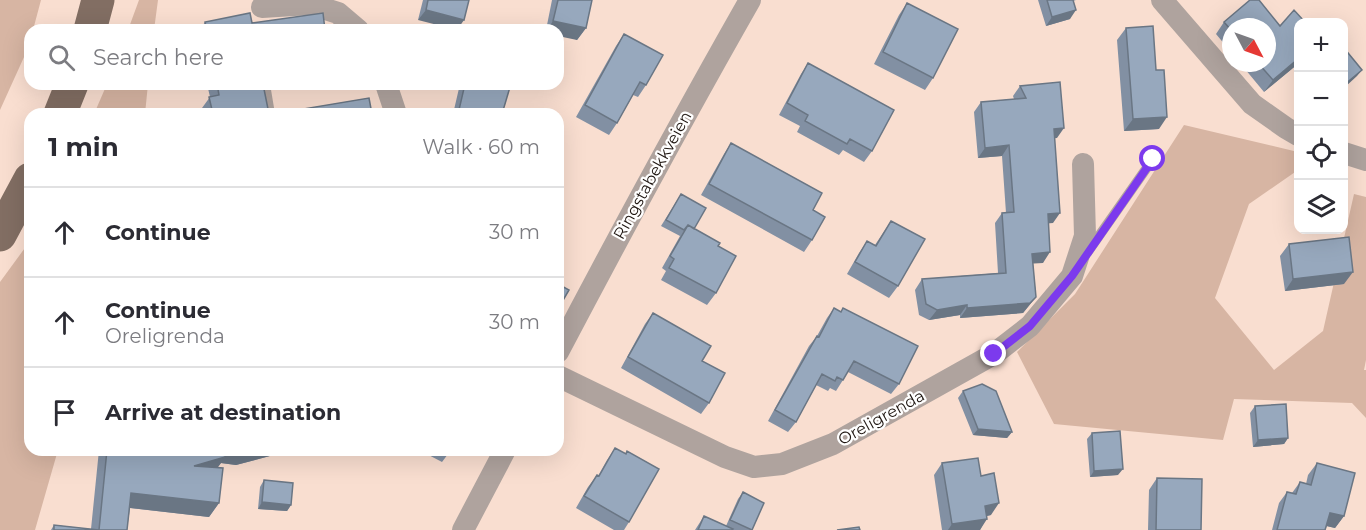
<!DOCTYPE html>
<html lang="en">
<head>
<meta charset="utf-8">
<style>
  body { margin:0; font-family:Montserrat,sans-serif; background:#f2f2f3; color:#2b2b33 }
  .controls { position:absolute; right:18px; top:18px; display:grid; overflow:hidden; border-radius:12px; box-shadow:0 6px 24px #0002 }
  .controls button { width:54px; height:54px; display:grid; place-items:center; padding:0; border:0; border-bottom:2px solid #e1e1e2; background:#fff; color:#2b2b33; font:30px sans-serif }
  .compass { position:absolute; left:1222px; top:18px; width:54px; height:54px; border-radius:50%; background:#fff; box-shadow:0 6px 24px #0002; rotate:131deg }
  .stop { position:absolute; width:18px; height:18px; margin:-14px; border:4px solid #7c3aed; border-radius:50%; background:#fff }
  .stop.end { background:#7c3aed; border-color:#fff; box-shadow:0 2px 6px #0008 }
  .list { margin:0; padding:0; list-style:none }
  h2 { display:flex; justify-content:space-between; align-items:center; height:78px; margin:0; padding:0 24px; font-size:26px }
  h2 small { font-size:20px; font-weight:400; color:#7c7c81 }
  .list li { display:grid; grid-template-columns:39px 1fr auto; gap:18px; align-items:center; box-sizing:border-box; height:90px; padding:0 24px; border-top:2px solid #e1e1e2 }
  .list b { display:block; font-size:22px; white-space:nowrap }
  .list p { margin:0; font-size:20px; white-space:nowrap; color:#7c7c81 }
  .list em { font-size:20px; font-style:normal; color:#7c7c81 }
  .icon { flex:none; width:33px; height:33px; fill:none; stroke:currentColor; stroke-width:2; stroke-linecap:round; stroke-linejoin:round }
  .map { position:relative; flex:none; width:1366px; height:530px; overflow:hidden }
  .search { position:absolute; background:#fff; box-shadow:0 6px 24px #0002; left:24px; top:24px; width:540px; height:66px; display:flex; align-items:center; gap:15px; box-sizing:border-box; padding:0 21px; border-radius:18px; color:#7c7c81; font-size:22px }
  .panel { position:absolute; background:#fff; box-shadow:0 6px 24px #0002; left:24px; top:108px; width:540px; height:348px; border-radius:18px }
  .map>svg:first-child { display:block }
  .green { fill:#d7b5a3 }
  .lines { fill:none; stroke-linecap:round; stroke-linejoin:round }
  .lane { stroke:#afa39e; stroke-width:10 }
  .street { stroke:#afa39e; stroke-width:22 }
  .primary { stroke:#826e63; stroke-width:33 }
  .wall { fill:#8290a3 }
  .shaded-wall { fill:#6a7684 }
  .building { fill:#97a8bd; stroke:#6a7684; stroke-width:1.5 }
  .route { stroke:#7c3aed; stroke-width:8 }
  .labels { text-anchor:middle; stroke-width:4.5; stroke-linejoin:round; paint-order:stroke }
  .street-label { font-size:16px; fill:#1e1510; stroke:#fff }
</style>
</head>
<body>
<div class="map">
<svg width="1366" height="530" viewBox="0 0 1366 530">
  <rect width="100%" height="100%" fill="#f9ded0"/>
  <!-- green -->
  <path class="green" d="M 0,0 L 41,0 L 33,30 L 30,30 L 29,46 L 0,110 Z
    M 139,0 L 158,0 L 154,30 L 128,30 Z
    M 107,84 L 148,84 L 145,114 L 94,114 Z
    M 1184,125 L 1298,152 L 1298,170 L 1249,204 L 1215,298 L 1274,370 L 1323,331 L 1354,194 L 1366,197 L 1366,360 L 1364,370 L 1366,370 L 1366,418 L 1352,403 L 1234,399 L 1223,440 L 1054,424 L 1017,352 L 1075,294 Z
    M 30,241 L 30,450 L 58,450 L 35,530 L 0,530 L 0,282 Z"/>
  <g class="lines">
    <!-- lane -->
    <path class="lane" d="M 265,84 L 270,114
      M 1087,253 L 1153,159"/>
    <!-- street -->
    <path class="street" d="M 1162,0 L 1252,104 L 1286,128 L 1298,135
      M 262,7 L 310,4 L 338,13 L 358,30
      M 386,84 L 396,114
      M 1344,153 L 1366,160
      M 558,352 C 620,234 684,116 750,0
      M 558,376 L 725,457 L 754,467 L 782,464 L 833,444 L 994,354 L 1030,326 L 1072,276 L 1085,236 L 1083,164
      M 463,530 L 505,450"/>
    <!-- primary -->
    <path class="primary" d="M 90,30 L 98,0
      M 60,114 L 72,84
      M 0,235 L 30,179"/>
  </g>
  <!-- wall -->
  <path class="wall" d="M 423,0 L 469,0 L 418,20 Z
    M 552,0 L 592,0 L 586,28 L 577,40 L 558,30 L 546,30 Z
    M 1038,0 L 1076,0 L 1073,1 L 1070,19 L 1046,26 Z
    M 907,3 L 933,78 L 925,90 L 874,64 L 899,15 Z
    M 205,22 L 252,23 L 325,30 L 200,30 Z
    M 1224,22 L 1280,26 L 1299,22 L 1299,63 L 1264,92 L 1240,63 L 1267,63 L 1231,27 L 1231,52 L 1216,34 Z
    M 1126,28 L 1159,129 L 1124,131 L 1117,40 Z
    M 624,34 L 646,85 L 638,97 L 633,95 L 617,123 L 609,135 L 576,117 L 616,46 Z
    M 808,63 L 872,151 L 864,162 L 843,150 L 839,155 L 797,132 L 800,126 L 779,115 L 801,74 Z
    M 207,84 L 263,84 L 269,114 L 203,114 L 202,108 L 210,97 Z
    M 460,84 L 506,84 L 502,114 L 453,114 Z
    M 1020,86 L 1057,138 L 1055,138 L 1053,223 L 1048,223 L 1043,263 L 1033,263 L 1036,297 L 1023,313 L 960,318 L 960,315 L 929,320 L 919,315 L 915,290 L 922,279 L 998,273 L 995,223 L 1002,213 L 1006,213 L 1002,156 L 978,158 L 974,112 L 981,102 L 1014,99 L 1013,96 Z
    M 731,143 L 813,210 L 812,240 L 804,252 L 701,195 L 724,154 Z
    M 681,194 L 694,229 L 718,246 L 716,293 L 707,305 L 661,280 L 666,271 L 662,268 L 680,236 L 661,226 Z
    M 891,221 L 898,286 L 889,298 L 847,274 L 859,253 L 867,241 L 875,245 Z
    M 1289,244 L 1344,284 L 1285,291 L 1280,256 Z
    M 834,308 L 899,384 L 891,394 L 848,372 L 836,391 L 830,388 L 828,391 L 816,385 L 796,422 L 788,432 L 768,421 L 809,346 L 817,336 L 827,318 Z
    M 653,313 L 709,403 L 701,414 L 621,368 L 645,324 Z
    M 963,391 L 1012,432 L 1007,438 L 973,435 L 958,398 Z
    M 1255,406 L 1288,438 L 1284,444 L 1253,447 L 1250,413 Z
    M 1092,433 L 1118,475 L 1090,477 L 1087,439 Z
    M 615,448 L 629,522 L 624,530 L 614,530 L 576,508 L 588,487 L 597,475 L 598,476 L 607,460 Z
    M 99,450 L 292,450 L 236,465 L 221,463 L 217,468 L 219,503 L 209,517 L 130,508 L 127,530 L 51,530 L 54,525 L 91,529 Z
    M 419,450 L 451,450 L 442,462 Z
    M 942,463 L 991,515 L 987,516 L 980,530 L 942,530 L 934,475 Z
    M 1317,463 L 1344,516 L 1335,528 L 1327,526 L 1325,530 L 1272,530 L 1279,503 L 1287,492 L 1292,493 L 1300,482 L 1306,484 L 1308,475 Z
    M 1157,478 L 1201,530 L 1148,530 L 1149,490 Z
    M 264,480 L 291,505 L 287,511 L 258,509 L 260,487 Z
    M 743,492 L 752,530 L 695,530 L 704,516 L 726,526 L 738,499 Z"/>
  <!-- shaded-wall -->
  <path class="shaded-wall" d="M 426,10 L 464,20 L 457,30 L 418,20 Z
    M 1076,10 L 1070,19 L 1046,26 L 1052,17 Z
    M 553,21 L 586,28 L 577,40 L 558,36 L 558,30 L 547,30 Z
    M 1299,58 L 1299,63 L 1264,92 L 1273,80 Z
    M 1362,70 L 1357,76 L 1344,88 L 1344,85 Z
    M 1167,117 L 1159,129 L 1124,131 L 1133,119 Z
    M 1064,128 L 1057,138 L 1047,139 L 1054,129 Z
    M 1009,145 L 1002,156 L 978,158 L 985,148 Z
    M 1060,213 L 1053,223 L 1040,224 L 1048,214 Z
    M 1050,252 L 1043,263 L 1025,264 L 1032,254 Z
    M 1353,272 L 1344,284 L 1285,291 L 1293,279 Z
    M 1036,297 L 1023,313 L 960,318 L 967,308 Z
    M 967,305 L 960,315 L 929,320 L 937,310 Z
    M 978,429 L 1012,432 L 1007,438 L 973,435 Z
    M 1288,438 L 1284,444 L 1253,447 L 1258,440 Z
    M 224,450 L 292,450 L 236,465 L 221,463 L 215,471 L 194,466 Z
    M 1123,469 L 1118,475 L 1090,477 L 1094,471 Z
    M 131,493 L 219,503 L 209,517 L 122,507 Z
    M 262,502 L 291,505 L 287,511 L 258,509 Z
    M 999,503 L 991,515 L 977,518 L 985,506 Z
    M 1330,513 L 1344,516 L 1335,528 L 1322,525 Z
    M 987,519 L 980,530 L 948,530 L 952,524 Z"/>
  <!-- building -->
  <path class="building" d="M 428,0 L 469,0 L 464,20 L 426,10 Z
    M 558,0 L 592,0 L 586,28 L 553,21 Z
    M 1047,0 L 1073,0 L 1076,10 L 1052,17 Z
    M 1250,0 L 1259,0 L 1280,26 L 1294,10 L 1305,22 L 1299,22 L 1299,58 L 1273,80 L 1258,63 L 1267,63 L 1267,27 L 1231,27 L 1231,30 L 1224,22 Z
    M 907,3 L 958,29 L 933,78 L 883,52 Z
    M 250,13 L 252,23 L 323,13 L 325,30 L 207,30 L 205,22 Z
    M 1153,26 L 1156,70 L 1164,70 L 1167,117 L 1133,119 L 1126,28 Z
    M 624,34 L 663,55 L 646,85 L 640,82 L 617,123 L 585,105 Z
    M 1344,48 L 1362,70 L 1344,85 Z
    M 808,63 L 894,110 L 872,151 L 850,139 L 847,144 L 805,121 L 808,115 L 787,103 Z
    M 1060,82 L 1064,128 L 1054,129 L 1060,213 L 1048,214 L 1050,252 L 1032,254 L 1036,297 L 1030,303 L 967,308 L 967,305 L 937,310 L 926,304 L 922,279 L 1006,273 L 1002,213 L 1014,212 L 1009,145 L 985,148 L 981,102 L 1026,98 L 1020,86 Z
    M 217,84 L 263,84 L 269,114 L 213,114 L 209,97 L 219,95 Z
    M 465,84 L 506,84 L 505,86 L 510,87 L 502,114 L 458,114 Z
    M 369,98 L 372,114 L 304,114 L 303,109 Z
    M 731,143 L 822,193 L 813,210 L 825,217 L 812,240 L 709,184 Z
    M 681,194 L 706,208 L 694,229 L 688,225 L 684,230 L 666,220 Z
    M 891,221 L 925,239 L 898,286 L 855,262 L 867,241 L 876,246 Z
    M 688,225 L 720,243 L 718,246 L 736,256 L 716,293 L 669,268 L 674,259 L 670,256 Z
    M 1349,237 L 1353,272 L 1293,279 L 1289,244 Z
    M 558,284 L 569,290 L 558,309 Z
    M 834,308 L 841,312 L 843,308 L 918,346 L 899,384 L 854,361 L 843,380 L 837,377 L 835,381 L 822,374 L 796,422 L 775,410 L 817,336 L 819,337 Z
    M 653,313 L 711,346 L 702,361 L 725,373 L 709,403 L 628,357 Z
    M 982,384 L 996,391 L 1012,432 L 978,429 L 963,391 Z
    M 1286,404 L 1288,438 L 1258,440 L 1255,406 Z
    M 1120,431 L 1123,469 L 1094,471 L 1092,433 Z
    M 615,448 L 626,454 L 627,451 L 659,469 L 629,522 L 584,496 L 597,475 L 599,476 Z
    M 107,450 L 225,450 L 225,457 L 194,466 L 223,468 L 219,503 L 131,493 L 127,530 L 54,530 L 54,525 L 99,530 Z
    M 978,458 L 981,476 L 994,473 L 999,503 L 985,506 L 987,519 L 952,524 L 942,463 Z
    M 1317,463 L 1355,473 L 1344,516 L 1330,513 L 1325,530 L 1277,530 L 1287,492 L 1296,494 L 1300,482 L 1311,485 Z
    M 1157,478 L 1202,479 L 1201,530 L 1156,530 Z
    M 264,480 L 293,483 L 291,505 L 262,502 Z
    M 743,492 L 764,503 L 752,530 L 730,520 Z
    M 704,516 L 733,529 L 732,530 L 698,530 Z
    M 859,527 L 860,530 L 837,530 Z"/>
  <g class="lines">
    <!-- route -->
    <path class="route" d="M 994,354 L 1030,326 L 1072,276 L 1153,159"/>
  </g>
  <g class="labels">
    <!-- street labels -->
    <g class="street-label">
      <text transform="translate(652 175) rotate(-61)" y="6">Ringstabekkveien</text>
      <text transform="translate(881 417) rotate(-29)" y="6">Oreligrenda</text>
    </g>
  </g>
</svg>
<div class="controls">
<button>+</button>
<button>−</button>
<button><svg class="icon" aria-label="locate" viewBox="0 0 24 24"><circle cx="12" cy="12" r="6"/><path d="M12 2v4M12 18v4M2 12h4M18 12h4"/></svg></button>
<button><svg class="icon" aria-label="layers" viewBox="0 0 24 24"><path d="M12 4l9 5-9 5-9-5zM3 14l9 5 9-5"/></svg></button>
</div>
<svg class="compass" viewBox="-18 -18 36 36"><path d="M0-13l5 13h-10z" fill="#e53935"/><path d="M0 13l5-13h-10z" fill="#7c7c81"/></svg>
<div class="stop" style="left:1153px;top:159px"></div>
<div class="stop end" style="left:994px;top:354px"></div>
<div class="search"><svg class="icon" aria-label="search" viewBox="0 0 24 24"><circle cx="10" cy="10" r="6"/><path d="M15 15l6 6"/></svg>Search here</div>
<section class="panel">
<h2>1 min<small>Walk · 60 m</small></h2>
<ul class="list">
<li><svg class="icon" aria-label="ahead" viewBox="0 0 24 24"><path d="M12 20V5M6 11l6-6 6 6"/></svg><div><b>Continue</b></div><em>30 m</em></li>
<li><svg class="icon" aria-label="ahead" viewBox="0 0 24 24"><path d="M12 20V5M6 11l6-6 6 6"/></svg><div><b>Continue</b><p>Oreligrenda</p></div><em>30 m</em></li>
<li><svg class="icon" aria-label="arrive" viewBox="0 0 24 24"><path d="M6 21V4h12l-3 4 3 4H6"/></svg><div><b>Arrive at destination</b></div></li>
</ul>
</section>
</div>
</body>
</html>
